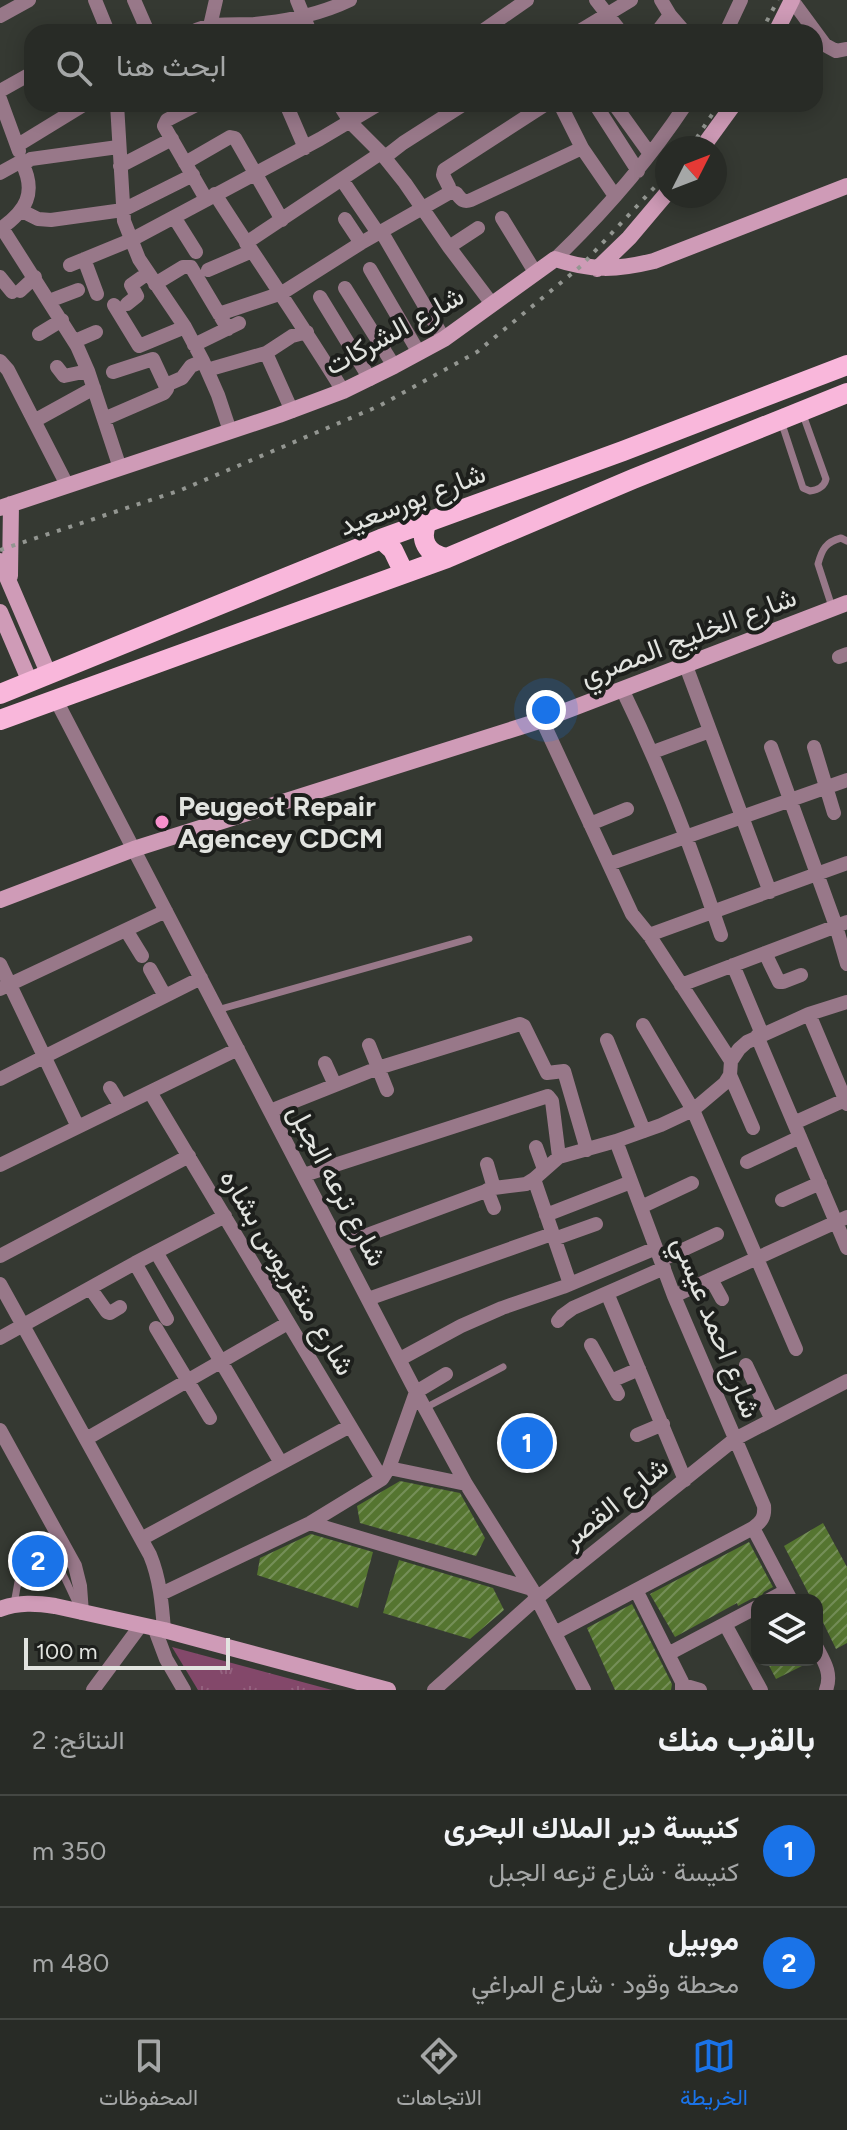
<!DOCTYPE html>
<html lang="ar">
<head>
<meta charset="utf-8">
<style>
  body { margin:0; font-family:Figtree,Vazirmatn,sans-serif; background:#343732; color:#f1f3f6; direction:rtl }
  .controls { position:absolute; right:24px; bottom:24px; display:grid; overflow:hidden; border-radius:16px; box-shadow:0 4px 20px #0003 }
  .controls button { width:72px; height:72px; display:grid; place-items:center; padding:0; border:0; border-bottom:2px solid #444743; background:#282b26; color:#f1f3f6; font:40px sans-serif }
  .compass { position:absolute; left:655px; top:136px; width:72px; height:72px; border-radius:50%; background:#282b26; box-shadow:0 4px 20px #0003; rotate:48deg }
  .scale { position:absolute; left:24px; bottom:20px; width:206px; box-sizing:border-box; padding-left:8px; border:4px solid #e2e4e0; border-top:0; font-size:22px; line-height:28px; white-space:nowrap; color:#e2e4e0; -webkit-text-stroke:6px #1d1f1c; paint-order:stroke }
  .you { position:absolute; left:546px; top:710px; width:28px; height:28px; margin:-20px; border:6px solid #fff; border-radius:50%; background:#1a73e8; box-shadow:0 0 0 12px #1a73e833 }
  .badge { display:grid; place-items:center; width:52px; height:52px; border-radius:50%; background:#1a73e8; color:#fff; font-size:26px; font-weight:700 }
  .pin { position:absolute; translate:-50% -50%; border:4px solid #fff; box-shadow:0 2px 8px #0006 }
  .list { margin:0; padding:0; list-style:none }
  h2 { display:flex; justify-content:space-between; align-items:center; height:104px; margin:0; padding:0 32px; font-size:34px }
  h2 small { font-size:26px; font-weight:400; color:#a5a7a7 }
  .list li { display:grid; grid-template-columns:52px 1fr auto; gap:24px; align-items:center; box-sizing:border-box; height:112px; padding:0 32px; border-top:2px solid #444743 }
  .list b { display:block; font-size:30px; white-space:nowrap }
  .list p { margin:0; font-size:26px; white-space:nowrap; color:#a5a7a7 }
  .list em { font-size:26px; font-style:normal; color:#a5a7a7 }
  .icon { flex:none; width:44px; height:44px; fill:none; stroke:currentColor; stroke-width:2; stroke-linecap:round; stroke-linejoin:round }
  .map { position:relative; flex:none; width:847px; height:1690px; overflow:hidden; direction:ltr }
  .search { position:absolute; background:#282b26; box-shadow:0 4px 20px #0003; left:24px; right:24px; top:24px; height:88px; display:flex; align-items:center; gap:20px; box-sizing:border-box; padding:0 28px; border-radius:24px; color:#a5a7a7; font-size:30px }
  .sheet { height:328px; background:#282b26 }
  nav { display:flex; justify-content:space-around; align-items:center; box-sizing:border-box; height:112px; border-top:2px solid #444743; background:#282b26; font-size:22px; color:#a5a7a7 }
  nav a { display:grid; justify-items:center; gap:4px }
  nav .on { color:#1a73e8 }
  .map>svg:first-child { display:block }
  .grass { fill:url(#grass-tufts) }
  .building { fill:url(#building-hatch) }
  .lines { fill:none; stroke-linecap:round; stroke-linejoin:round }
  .lane { stroke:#987889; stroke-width:7 }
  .street { stroke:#987889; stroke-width:14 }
  .secondary { stroke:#cf9bb7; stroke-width:16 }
  .primary { stroke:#f9b7db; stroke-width:20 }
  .rail { stroke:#939691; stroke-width:4; stroke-dasharray:4 8; stroke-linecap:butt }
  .poi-dot { fill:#f890cc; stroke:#1d1f1c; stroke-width:3 }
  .labels { text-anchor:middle; stroke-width:8; stroke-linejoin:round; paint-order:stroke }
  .street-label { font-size:28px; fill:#e2e4e0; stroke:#1d1f1c }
  .poi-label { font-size:28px; font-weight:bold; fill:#e2e4e0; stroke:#1d1f1c; text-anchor:start }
</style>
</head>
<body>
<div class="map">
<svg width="847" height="1690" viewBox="0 0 847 1690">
  <defs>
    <pattern id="grass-tufts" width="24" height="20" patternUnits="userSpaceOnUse" patternTransform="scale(2)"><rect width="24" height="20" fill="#83486a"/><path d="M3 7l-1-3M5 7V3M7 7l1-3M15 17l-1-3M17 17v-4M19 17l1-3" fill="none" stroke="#94627f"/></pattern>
    <pattern id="building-hatch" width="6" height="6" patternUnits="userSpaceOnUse" patternTransform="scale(2)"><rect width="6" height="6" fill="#557530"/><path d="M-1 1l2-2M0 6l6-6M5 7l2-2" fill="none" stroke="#758f58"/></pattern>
  </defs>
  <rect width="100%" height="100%" fill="#353932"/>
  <!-- grass -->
  <path class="grass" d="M 172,1647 L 332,1690 L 198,1690 Z"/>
  <!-- building -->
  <path class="building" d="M 400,1481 L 460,1493 L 485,1538 L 476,1556 L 360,1523 L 357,1506 Z
    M 823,1523 L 847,1567 L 847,1643 L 836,1649 L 817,1610 L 817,1600 L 812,1600 L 784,1546 Z
    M 311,1534 L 373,1552 L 358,1608 L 257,1575 L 260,1558 Z
    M 749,1542 L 773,1587 L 764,1592 L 760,1598 L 753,1598 L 738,1606 L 737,1603 L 675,1637 L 650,1594 Z
    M 399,1560 L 493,1588 L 504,1610 L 470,1639 L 383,1613 Z
    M 632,1604 L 672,1684 L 671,1690 L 615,1690 L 587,1628 Z
    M 766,1660 L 812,1660 L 812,1661 L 776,1679 Z"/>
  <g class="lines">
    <!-- lane -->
    <path class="lane" d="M 781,421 L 803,488 L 810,491 C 817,490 824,488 826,479 L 802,412
      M 832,607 L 818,564 C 822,549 826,542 841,538 L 847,541
      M 217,1010 L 469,939
      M 425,1408 L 503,1367
      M 14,1604 L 22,1560 C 28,1555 45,1550 52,1557 C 60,1564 71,1593 77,1604"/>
    <!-- street -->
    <path class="street" d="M 95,0 L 108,32
      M 134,0 L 148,32
      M 297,0 L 310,32
      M 596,0 L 621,32
      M 792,0 L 825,45 L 836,51 L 847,49
      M 670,15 L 683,30
      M 0,16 L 29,0
      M 210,26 L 216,0
      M 192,32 C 211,22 233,25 254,24 C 288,21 319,15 350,0
      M 481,32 L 527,0
      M 578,32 L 631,0
      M 657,32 L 670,15 L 661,0
      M 726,32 L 741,0
      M 0,91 L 32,73
      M 0,99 L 19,151
      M 117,104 L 124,221 L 139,259 L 185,327 L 203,361 L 218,395 L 230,431
      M 198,104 L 167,120 L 164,126 L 206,199
      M 286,104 L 305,148
      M 339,104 L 351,123 L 381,153 L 405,183 L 449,247 L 492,304
      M 560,104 L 582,148 L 615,196
      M 595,104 L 638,171
      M 614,104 L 650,154
      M 18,145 L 85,104
      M 385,157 L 403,143 L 464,104
      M 185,163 L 230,137 L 235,138 L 282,220
      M 23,164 L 31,159 L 118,147
      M 120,166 L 172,139
      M 0,173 L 18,163 L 22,163 C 37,193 26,211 0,229
      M 342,180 L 378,233
      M 449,193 L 449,187 L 443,175 L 444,170 L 546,104
      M 215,194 C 257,260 302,324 343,391
      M 22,211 L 38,219 L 51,220 L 123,210 L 193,175
      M 174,217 L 196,252
      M 502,218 L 535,272
      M 345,219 L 361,243
      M 2,228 L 77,346 L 88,371 L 120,468
      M 381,231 L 444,339
      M 246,243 L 381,153
      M 449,247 L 478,228
      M 84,259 L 97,294
      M 555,259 C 604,212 649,160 686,104
      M 70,265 L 131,240 L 320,139 L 379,104
      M 370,269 L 419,353
      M 208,270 L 252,251
      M 0,277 L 12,292
      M 155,284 L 183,267 L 191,267 L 228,329
      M 345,288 L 394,366
      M 20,291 L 35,277
      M 320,297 L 370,379
      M 49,301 L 78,290
      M 127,304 L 137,296 L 131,285 L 148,273
      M 114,305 L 139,346 L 185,327
      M 219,314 L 282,293 L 361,243 L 449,193 L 456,193 C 461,199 463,203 471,200 L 582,148
      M 39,334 L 62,320
      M 75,341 L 96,332
      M 194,345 L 239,323
      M 266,353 L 292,411
      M 0,361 L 8,370 L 67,485
      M 57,367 L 64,376 L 88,371
      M 207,370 L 266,353 L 292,336 L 307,332
      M 166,385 L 182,378 L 191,366 L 203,361
      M 104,419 L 164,393 L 167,389 L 153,359 L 113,372
      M 34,421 L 94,388
      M 839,657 L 847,654
      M 686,666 L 770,892
      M 622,689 C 661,769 693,851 721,935
      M 56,700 L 416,1392 L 466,1484 L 532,1589 L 584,1690
      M 542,720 L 632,914 L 649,935 L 731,1061
      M 771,747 L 836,926 L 847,964
      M 814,747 L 834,813
      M 653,752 L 710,731
      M 590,824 L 627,809
      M 609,864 L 847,780
      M 126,930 L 142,956
      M 649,935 L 847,863
      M 765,953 L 779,982 L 783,982 L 801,975
      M 0,964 L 78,1127
      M 733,965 L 762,1034
      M 150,969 L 165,996
      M 681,985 L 847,922
      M 0,989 L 166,911
      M 809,1014 L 847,1104
      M 643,1025 L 693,1110 L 796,1349
      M 757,1036 L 847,1248
      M 607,1040 L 644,1131
      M 369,1045 L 387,1090
      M 325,1063 L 335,1085
      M 730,1075 L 753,1128
      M 0,1079 L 201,978
      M 110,1088 L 121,1106
      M 150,1092 L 382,1479
      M 270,1111 L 378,1068 L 520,1024 L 524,1026 L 547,1073 L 564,1071 L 587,1150
      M 794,1123 L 847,1099
      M 536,1147 L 544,1169
      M 747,1162 L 800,1137
      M 487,1164 L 494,1188
      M 0,1165 L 238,1049
      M 304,1175 L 548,1096 L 552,1101 L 559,1157
      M 534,1179 L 570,1284
      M 487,1190 L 494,1208
      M 782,1200 L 820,1183
      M 641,1207 L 692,1183
      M 546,1215 L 631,1182
      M 554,1239 L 596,1224
      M 340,1245 L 494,1188 L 526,1184 L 534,1179 L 559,1157 L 616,1141 L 661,1125 L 693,1110 L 725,1083 L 730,1075 L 731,1061 L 739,1049 L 747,1042 L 809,1014 L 847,1002
      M 156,1252 L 281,1463
      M 0,1256 L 189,1156
      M 661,1260 L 717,1234
      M 135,1263 L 167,1319
      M 711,1279 L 722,1299
      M 0,1284 L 150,1555 C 160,1579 162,1604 164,1630
      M 90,1288 L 107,1312 L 110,1313 L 120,1307
      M 607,1293 L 685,1480
      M 674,1296 L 847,1217
      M 368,1299 L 552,1234
      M 558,1321 L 562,1316 L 573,1308 L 664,1268
      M 156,1328 L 210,1418
      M 0,1338 L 135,1263 L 225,1216
      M 591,1345 L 618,1394
      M 400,1359 L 461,1326 L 502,1308 L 563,1287 L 656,1248
      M 746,1365 L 772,1420
      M 611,1381 L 639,1369
      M 0,1430 L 75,1566 L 80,1586 L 82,1613
      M 637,1435 L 663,1424
      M 86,1439 L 288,1323
      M 389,1468 L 466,1484
      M 310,1523 L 532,1589
      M 753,1528 L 791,1600
      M 141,1539 L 350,1426
      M 636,1590 L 682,1682 L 682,1690
      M 161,1594 L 310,1523 L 382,1479 L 389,1468 L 416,1392 L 446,1374
      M 769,1600 L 786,1591
      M 725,1624 L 761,1690
      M 154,1627 L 166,1659 L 184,1690
      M 555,1633 L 753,1528 C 762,1521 765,1517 764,1506 L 674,1296 L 616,1141
      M 817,1648 C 825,1663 832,1674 826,1690
      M 668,1654 L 757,1607
      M 683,1685 L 700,1690
      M 93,1690 L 141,1625
      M 434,1690 L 537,1598 L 735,1439 L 847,1381"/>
    <!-- secondary -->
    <path class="secondary" d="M 776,32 L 792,0
      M 702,148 L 734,104
      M 597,269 L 629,238 L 667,193
      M 0,508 L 279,415 L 343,391 L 394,366 L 444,339 L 555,259 C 591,271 617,270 654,261 L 847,186
      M 0,561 L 49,675
      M 10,576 L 11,504
      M 0,612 L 30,682
      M 0,900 L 134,849 L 542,720 L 847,603
      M 0,1609 C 19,1602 36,1603 55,1606 L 164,1630 L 388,1690"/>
    <!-- primary -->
    <path class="primary" d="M 428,521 C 418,539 427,555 447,558
      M 381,539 L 393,550 L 404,573
      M 0,694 L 381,539 L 623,451 L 847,365
      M 0,720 L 447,558 L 633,479 L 847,393"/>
    <!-- rail -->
    <path class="rail" d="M 761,32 L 778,0
      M 690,148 L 719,104
      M 0,550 L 181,490 L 379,406 L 477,352 L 581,266 L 667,174"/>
  </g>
  <!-- markers -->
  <circle class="poi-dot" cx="162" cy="822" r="8"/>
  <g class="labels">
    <!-- street labels -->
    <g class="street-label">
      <text transform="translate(394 330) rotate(-29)" y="10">شارع الشركات</text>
      <text transform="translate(412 499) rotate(-21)" y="10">شارع بورسعيد</text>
      <text transform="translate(688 636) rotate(-21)" y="10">شارع الخليج المصري</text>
      <text transform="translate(338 1185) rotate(62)" y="10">شارع ترعه الجبل</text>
      <text transform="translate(288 1272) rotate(59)" y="10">شارع منقريوس بشاره</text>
      <text transform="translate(717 1327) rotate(68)" y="10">شارع احمد عيسي</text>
      <text transform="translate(615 1502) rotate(-39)" y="10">شارع القصر</text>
    </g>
    <!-- poi labels -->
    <g class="poi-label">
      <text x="178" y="816">Peugeot Repair<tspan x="178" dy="32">Agencey CDCM</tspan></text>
    </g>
  </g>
</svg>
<div class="controls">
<button><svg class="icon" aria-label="layers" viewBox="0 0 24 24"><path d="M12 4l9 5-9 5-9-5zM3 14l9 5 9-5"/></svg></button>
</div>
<svg class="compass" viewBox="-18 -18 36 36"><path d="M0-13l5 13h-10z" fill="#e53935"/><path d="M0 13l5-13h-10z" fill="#a5a7a7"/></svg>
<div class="scale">100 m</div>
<div class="you"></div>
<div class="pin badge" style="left:527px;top:1443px">1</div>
<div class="pin badge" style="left:38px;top:1561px">2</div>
<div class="search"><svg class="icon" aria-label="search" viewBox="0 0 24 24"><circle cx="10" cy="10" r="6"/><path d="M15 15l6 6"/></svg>ابحث هنا</div>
</div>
<section class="sheet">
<h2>بالقرب منك<small>النتائج: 2</small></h2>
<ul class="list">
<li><span class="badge">1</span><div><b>كنيسة دير الملاك البحرى</b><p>كنيسة · شارع ترعه الجبل</p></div><em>350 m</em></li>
<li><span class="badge">2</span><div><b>موبيل</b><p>محطة وقود · شارع المراغي</p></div><em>480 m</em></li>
</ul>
</section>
<nav>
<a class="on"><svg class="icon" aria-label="map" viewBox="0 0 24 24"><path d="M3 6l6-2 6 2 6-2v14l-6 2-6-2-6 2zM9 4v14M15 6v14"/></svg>الخريطة</a>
<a><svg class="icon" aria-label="directions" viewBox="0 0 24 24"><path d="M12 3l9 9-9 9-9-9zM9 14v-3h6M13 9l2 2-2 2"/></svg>الاتجاهات</a>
<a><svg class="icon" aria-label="saved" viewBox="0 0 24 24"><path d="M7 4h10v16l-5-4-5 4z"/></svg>المحفوظات</a>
</nav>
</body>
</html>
